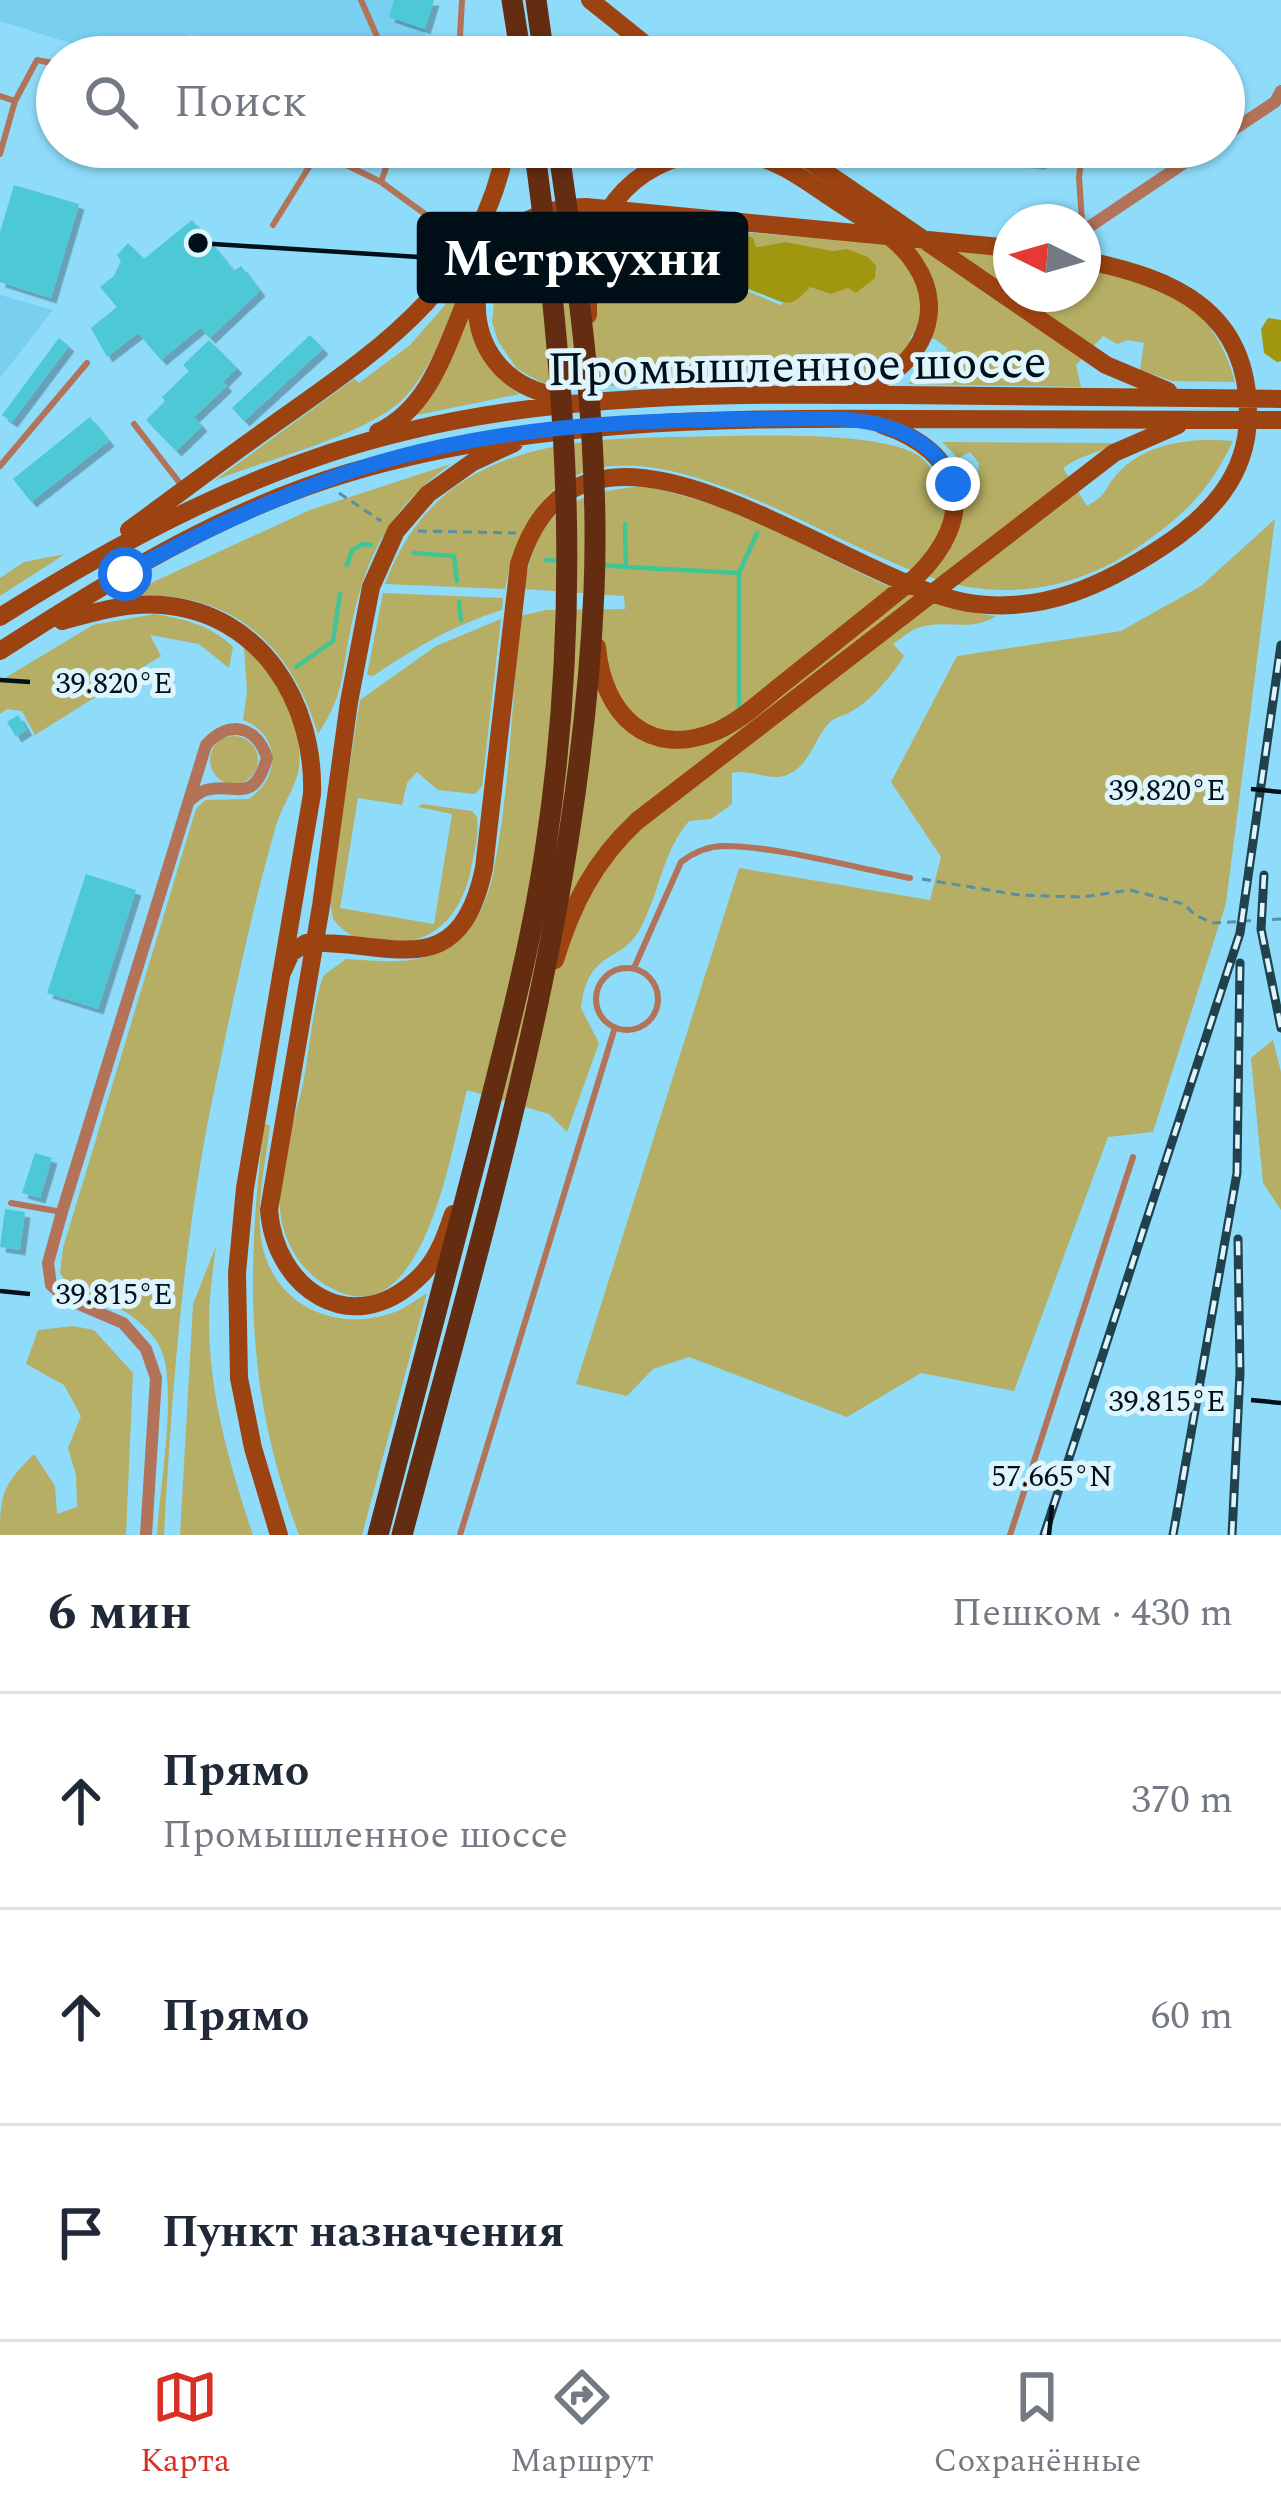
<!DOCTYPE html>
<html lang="ru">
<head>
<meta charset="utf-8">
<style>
  body { margin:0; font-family:Spectral,serif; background:#f6f6f7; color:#1f2937 }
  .compass { position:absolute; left:993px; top:204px; width:108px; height:108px; border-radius:50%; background:#fff; box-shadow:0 3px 9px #0004; rotate:275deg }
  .stop { position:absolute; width:36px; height:36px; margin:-27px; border:9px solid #1a73e8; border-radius:50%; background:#fff }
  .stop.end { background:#1a73e8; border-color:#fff; box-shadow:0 3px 12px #0008 }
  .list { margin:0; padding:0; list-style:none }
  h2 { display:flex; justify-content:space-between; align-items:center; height:156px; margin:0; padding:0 48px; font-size:51px }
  h2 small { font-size:39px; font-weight:400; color:#747a83 }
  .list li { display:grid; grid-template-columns:78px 1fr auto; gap:36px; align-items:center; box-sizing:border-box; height:216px; padding:0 48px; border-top:3px solid #e0e1e3 }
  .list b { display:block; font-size:45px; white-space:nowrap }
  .list p { margin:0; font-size:39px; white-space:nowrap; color:#747a83 }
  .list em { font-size:39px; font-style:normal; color:#747a83 }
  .icon { flex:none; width:66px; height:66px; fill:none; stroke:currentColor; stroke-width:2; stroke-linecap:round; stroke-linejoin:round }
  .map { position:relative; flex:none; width:1281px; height:1535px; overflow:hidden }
  .search { position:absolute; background:#fff; box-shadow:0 3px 9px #0004; left:36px; right:36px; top:36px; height:132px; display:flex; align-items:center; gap:30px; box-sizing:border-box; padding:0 42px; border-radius:66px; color:#747a83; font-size:45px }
  .sheet { height:804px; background:#fff }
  nav { display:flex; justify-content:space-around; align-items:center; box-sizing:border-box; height:168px; border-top:3px solid #e0e1e3; background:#fff; font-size:33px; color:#747a83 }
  nav a { display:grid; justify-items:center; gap:6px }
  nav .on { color:#d93025 }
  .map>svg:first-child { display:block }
  .built { fill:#78cff0 }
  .green { fill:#b5ae64 }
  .forest { fill:#a19610 }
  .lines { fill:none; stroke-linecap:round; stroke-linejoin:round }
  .stream { stroke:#40c594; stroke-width:4.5 }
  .building { fill:#4dc9d5; filter:url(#shadow) }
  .path { stroke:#598fa5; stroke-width:3; stroke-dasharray:9 6; stroke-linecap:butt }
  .service { stroke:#b27358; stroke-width:6 }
  .minor { stroke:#b27358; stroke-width:12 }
  .secondary { stroke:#9d4211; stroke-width:18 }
  .trunk { stroke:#642c10; stroke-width:21 }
  .rail-casing { stroke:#22414f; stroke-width:9 }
  .rail { stroke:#def5fe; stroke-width:4.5; stroke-dasharray:14; stroke-linecap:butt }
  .route { stroke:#1a73e8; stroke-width:15 }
  .ticks { fill:none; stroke:#000f18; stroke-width:4.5 }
  .labels { text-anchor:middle; stroke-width:10; stroke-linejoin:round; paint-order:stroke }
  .street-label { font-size:48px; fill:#000f18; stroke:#def5fe }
  .ticks-label { font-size:30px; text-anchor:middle; fill:#000f18; stroke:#def5fe; stroke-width:10; stroke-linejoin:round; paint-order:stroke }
  .leader { fill:none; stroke:#000f18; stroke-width:4.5 }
  .callout-dot { fill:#000f18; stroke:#def5fe; stroke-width:4.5 }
  .callout { fill:#000f18; stroke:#000f18; stroke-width:4.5 }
  .callout-label { font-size:51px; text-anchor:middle; font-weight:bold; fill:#fff }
</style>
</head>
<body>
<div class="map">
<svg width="1281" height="1535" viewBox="0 0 1281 1535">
  <defs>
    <filter id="shadow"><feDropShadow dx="5.5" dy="5.5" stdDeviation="0" flood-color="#0004"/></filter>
  </defs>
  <rect width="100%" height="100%" fill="#8edcfa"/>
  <!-- built -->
  <path class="built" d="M 0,0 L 434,0 L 424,33 L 444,57 L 294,57 L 188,34 L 182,57 L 115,57 L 0,21 Z
    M 0,295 L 53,310 L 0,378 Z"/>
  <!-- green -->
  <path class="green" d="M 588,219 L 689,227 L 673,233 L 683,266 L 661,285 L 679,287 L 709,281 L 717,270 L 728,271 L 745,290 L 780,305 L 810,287 L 831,294 L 847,249 L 833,251 L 786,242 L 755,247 L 716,243 L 714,230 L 962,249 L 1011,257 L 1011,294 L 1083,294 L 1083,269 C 1161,283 1213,300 1235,382 L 1172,381 L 1140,370 L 1144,343 L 1128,340 L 1117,344 L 1103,336 L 1076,365 L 1081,387 L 908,384 L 930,364 L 939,366 L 946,357 L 947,348 L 935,339 L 912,334 L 903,360 L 866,381 L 843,383 L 705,381 L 576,388 L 543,383 L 517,369 L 498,341 L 492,322 L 496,285 L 513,242 L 526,231 L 537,225 Z
    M 466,281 C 448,318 435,364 407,395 C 371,435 266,459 214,481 L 354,379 L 359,383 L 410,345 Z
    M 470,304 C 472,344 485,373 520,394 L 417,415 L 449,364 Z
    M 670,437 C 723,437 884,427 922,458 C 931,466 937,480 941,491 L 978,474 L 979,463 L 970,452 L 958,458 L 942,442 L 1116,443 C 1097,454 1080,455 1063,468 L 1087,506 C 1109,494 1104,488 1118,473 C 1148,441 1194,438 1233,441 C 1209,492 1183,516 1137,548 C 1085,583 1025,598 962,586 C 824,559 557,327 505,589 L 385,584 C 433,454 548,439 670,437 Z
    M 451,464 C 386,511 364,560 349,637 C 341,680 343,696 318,734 C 288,636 221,584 118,598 L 310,510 Z
    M 646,486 C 689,497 730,508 770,528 C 842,563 915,608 996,616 C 971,633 944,618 918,628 C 909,631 901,639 893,644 L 904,656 C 893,674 871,701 852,711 C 844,716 834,717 828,724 C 813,742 810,765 787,775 C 767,782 752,768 732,773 L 732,804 L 711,819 L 689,821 C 662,853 660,891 641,927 C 621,966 589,946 581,1008 L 599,1043 L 567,1132 L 549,1114 L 467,1090 C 452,1143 425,1337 333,1289 C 308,1277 291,1255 283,1227 C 271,1180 293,1129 303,1084 C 310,1048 312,1011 323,976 L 346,959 C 383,961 420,967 453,945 C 474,931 489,897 493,874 C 510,790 512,701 520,616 L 546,610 L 625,609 L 624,596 L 524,589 C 537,511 569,492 646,486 Z
    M 1275,519 L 1226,903 L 1153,1132 L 1108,1137 L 1014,1391 L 921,1373 L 847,1417 L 689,1357 L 653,1369 L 627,1396 L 576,1384 L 739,868 L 930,900 L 941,857 L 891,782 L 957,656 L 1121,631 L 1201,586 Z
    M 65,554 L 0,596 L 0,578 L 24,562 Z
    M 383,593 L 503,598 L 502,610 C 454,625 414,648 373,676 L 367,675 Z
    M 155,614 C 184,619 211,625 233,647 L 229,668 L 199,644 L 150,635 L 161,656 L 35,735 L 22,711 L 7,709 L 0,714 L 0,681 L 93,625 Z
    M 501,619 L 482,786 L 475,794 L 438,790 L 417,772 L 407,783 L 402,805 L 358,798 L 340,908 L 434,924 L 452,814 L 418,807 L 422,804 L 472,811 L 477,817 C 479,832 475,848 472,864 C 463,913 436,947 383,942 C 361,940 347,937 333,919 L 329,894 L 360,700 L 436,646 Z
    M 244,647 C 276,677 304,721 299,767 C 297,786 281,807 276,826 C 250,916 231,1010 212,1101 C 183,1244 172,1389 164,1535 L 157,1535 C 160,1486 175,1403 164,1358 C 160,1340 144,1325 130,1315 C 104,1296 79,1303 60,1273 L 63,1248 L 196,809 L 205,800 L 249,799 C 281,777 281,735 243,720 L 247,692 Z
    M210 760a24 24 0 1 1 48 0a24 24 0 1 1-48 0Z
    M 1273,1040 L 1281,1072 L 1281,1210 L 1263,1183 L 1251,1058 Z
    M 264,1124 L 270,1125 C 266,1161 256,1201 261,1238 C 270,1303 334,1335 395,1312 C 406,1308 417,1299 427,1293 L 362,1535 L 299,1535 C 245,1389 246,1277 264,1124 Z
    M 216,1246 C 213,1270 209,1296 209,1321 C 209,1395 230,1466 253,1535 L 180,1535 L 193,1304 Z
    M 73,1326 L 94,1330 L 133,1373 L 126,1535 L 0,1535 C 0,1492 4,1484 34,1454 L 55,1486 L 57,1514 L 77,1507 L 76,1475 L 68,1448 L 81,1416 L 64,1385 L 26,1364 L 38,1330 Z"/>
  <!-- forest -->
  <path class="forest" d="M 689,227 L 714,230 L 717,243 L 744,233 L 753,238 L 756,247 L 786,242 L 833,251 L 847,249 L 868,257 L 876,266 L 875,278 L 856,293 L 848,288 L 831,294 L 810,287 C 788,312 784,302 759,293 C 743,287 738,285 727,271 L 717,271 L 695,294 L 679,287 L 661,285 L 660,268 L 682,266 L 682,258 L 658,256 L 653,244 Z
    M 1268,318 L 1281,320 L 1281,361 L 1277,362 L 1264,353 L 1261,329 Z"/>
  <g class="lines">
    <!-- stream -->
    <path class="stream" d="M 625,524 L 626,567 L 739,573
      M 414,553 L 454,556 L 457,581
      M 546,560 L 560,561
      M 347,565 L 352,550 L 363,544 L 371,545
      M 601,565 L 626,567
      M 459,602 L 461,620
      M 296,667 L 333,641 L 340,594
      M 739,709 L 739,573 L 757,533"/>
  </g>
  <!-- building -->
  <path class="building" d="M 394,0 L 434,0 L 425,29 L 389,17 Z
    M 879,147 L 986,147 L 985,159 L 879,150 Z
    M 990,147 L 1043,147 L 1041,164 L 989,159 Z
    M 14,185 L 79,204 L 51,298 L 0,282 L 0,232 Z
    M 192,220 L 234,271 L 241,266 L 260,291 L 210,338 L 200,328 L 161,360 L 138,333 L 107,357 L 91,328 L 117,307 L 100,287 L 114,276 L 121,261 L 117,255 L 128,243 L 144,259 Z
    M 310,335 L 323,349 L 244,421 L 232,408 Z
    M 59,338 L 69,346 L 12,422 L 2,415 Z
    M 209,340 L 237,368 L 223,382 L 227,386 L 194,417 L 202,426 L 176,451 L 146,420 L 165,401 L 162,397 L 189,371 L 183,365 Z
    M 90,417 L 109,441 L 31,502 L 13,479 Z
    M 18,715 L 27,730 L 16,737 L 7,722 Z
    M 86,874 L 136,890 L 98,1009 L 47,993 Z
    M 35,1153 L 52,1158 L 40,1198 L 22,1193 Z
    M 5,1209 L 25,1212 L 20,1250 L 0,1247 Z"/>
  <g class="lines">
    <!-- path -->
    <path class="path" d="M 339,493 L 381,521
      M 418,531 L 516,533
      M 922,879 L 1019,895 L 1083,897 L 1130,890 L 1184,904 L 1195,915 L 1213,923 L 1281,919"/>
    <!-- service -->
    <path class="service" d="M 361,0 L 386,57
      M 450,57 L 460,36 L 462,0
      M 0,96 L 15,101 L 0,154
      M 15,101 L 37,60 L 57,64
      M 310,147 L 381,182
      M 393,147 L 381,182 L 447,230 L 483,263
      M 1082,222 L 1079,177 L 1083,147
      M 273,225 L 319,151
      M 134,424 L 182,486
      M 0,466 L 87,363
      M 634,968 L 681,862 C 693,853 708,846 724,846 C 776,846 856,868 910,878
      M596 999a31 31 0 1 1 62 0a31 31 0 1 1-62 0Z
      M 11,1203 L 62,1212
      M 460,1535 L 615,1027
      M 1010,1535 L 1133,1157"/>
    <!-- minor -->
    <path class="minor" d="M 1224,136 L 1275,102 L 1281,91
      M 1083,231 L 1208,147
      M 146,1535 L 156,1378 L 146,1349 L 123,1323 L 67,1299 L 51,1285 L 48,1263 L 62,1212 L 206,745 C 229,719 257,726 267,758 C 253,806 236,782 206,790 C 199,792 195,797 189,801"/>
    <!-- secondary -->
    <path class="secondary" d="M 590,0 L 661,57
      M 789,147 L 1106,365 L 1168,391
      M 478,287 C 470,346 504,389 563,397
      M 588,315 C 588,294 587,272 592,251 C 609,173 691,134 764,159 C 790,168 813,186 836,201 C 864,220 897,235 915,264 C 951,317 913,376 856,388
      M 378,432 C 480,384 440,207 586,207 L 1011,248
      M 129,530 C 176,496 222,461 270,427 C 377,351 480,286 506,147
      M 0,617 C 125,538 258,467 403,432 C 566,392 733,394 899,395 C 1027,397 1154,397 1281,399
      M 62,621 C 95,612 128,602 162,605 C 261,613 315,703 312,794 L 245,1188 L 237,1273 L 239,1378 L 253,1448 L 279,1535
      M 597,647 C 603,714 648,760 717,731 C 742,720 763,699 785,682 C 829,647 873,612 916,577 C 978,517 965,452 882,425
      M 0,651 C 108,581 223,510 348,473 C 528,420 711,418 898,419 C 1026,419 1153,420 1281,420
      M 555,960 C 572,905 594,861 637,821 L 1114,453 L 1178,425
      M 281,975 L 291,953 L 306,943 C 389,939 459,988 484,868 L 519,564 C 584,353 849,590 976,604 C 1046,612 1104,585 1162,547 C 1209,516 1247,477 1248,417 C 1250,310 1173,278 1083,260
      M 453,1214 C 445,1238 436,1263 416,1280 C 351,1340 275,1289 269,1210 L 321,906 L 349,702 L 371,587 L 396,531 L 428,494 L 473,462 L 514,443"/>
    <!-- trunk -->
    <path class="trunk" d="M 512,0 L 521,57
      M 536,0 L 544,57
      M 378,1535 C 412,1406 446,1277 479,1147 C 504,1047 531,948 546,845 C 582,607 567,384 534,147
      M 402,1535 C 484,1224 580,915 594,591 C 600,443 580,293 558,147"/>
    <!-- rail casing -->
    <g class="rail-casing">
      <path id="rail" d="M 1264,875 L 1261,929 L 1281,1028
        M 1044,1535 L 1240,933 L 1281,645
        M 1173,1535 L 1237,1173 L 1240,963
        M 1232,1535 L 1240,1372 L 1238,1239"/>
    </g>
    <!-- rail -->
    <use href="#rail" class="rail"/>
  </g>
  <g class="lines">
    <!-- route -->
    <path class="route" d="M 125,574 C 193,535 265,502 340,475 C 476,427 627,419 771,419 C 810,419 850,415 888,427 C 919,437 942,454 953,484"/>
  </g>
  <!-- ticks -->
  <path class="ticks" d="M 0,680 L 30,682M 1251,789 L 1281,792M 0,1291 L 30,1294M 1251,1400 L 1281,1403M 1049,1535 L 1052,1505"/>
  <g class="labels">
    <!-- street labels -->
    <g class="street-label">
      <text transform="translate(797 364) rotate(-1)" y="17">Промышленное шоссе</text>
    </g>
  </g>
  <g class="ticks-label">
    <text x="114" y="693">39.820°E</text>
    <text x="1167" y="800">39.820°E</text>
    <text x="114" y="1304">39.815°E</text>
    <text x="1167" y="1411">39.815°E</text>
    <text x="1052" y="1486">57.665°N</text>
  </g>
  <!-- callouts -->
  <path class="leader" d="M198 243L419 257"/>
  <circle class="callout-dot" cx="198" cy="243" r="12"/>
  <rect class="callout" x="419" y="214" width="327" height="87" rx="12"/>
  <g class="callout-label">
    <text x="582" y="275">Метркухни</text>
  </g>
</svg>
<svg class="compass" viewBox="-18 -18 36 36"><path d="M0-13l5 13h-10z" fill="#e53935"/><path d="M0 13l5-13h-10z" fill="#747a83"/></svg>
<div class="stop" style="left:125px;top:574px"></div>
<div class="stop end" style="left:953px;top:484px"></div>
<div class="search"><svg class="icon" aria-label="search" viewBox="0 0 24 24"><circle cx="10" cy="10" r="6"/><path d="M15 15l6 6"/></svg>Поиск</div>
</div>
<section class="sheet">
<h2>6 мин<small>Пешком · 430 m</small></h2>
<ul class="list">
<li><svg class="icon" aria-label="ahead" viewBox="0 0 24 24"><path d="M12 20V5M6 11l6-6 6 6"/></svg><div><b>Прямо</b><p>Промышленное шоссе</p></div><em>370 m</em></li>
<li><svg class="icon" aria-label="ahead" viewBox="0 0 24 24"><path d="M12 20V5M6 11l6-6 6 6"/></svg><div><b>Прямо</b></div><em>60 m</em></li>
<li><svg class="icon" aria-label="arrive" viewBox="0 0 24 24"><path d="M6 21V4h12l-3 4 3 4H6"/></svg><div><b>Пункт назначения</b></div></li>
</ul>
</section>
<nav>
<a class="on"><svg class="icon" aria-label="map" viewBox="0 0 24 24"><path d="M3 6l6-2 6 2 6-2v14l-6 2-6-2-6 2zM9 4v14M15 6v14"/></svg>Карта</a>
<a><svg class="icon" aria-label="directions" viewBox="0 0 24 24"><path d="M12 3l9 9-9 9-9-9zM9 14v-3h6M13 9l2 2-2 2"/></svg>Маршрут</a>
<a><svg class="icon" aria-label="saved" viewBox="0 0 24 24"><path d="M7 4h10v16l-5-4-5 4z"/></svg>Сохранённые</a>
</nav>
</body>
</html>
